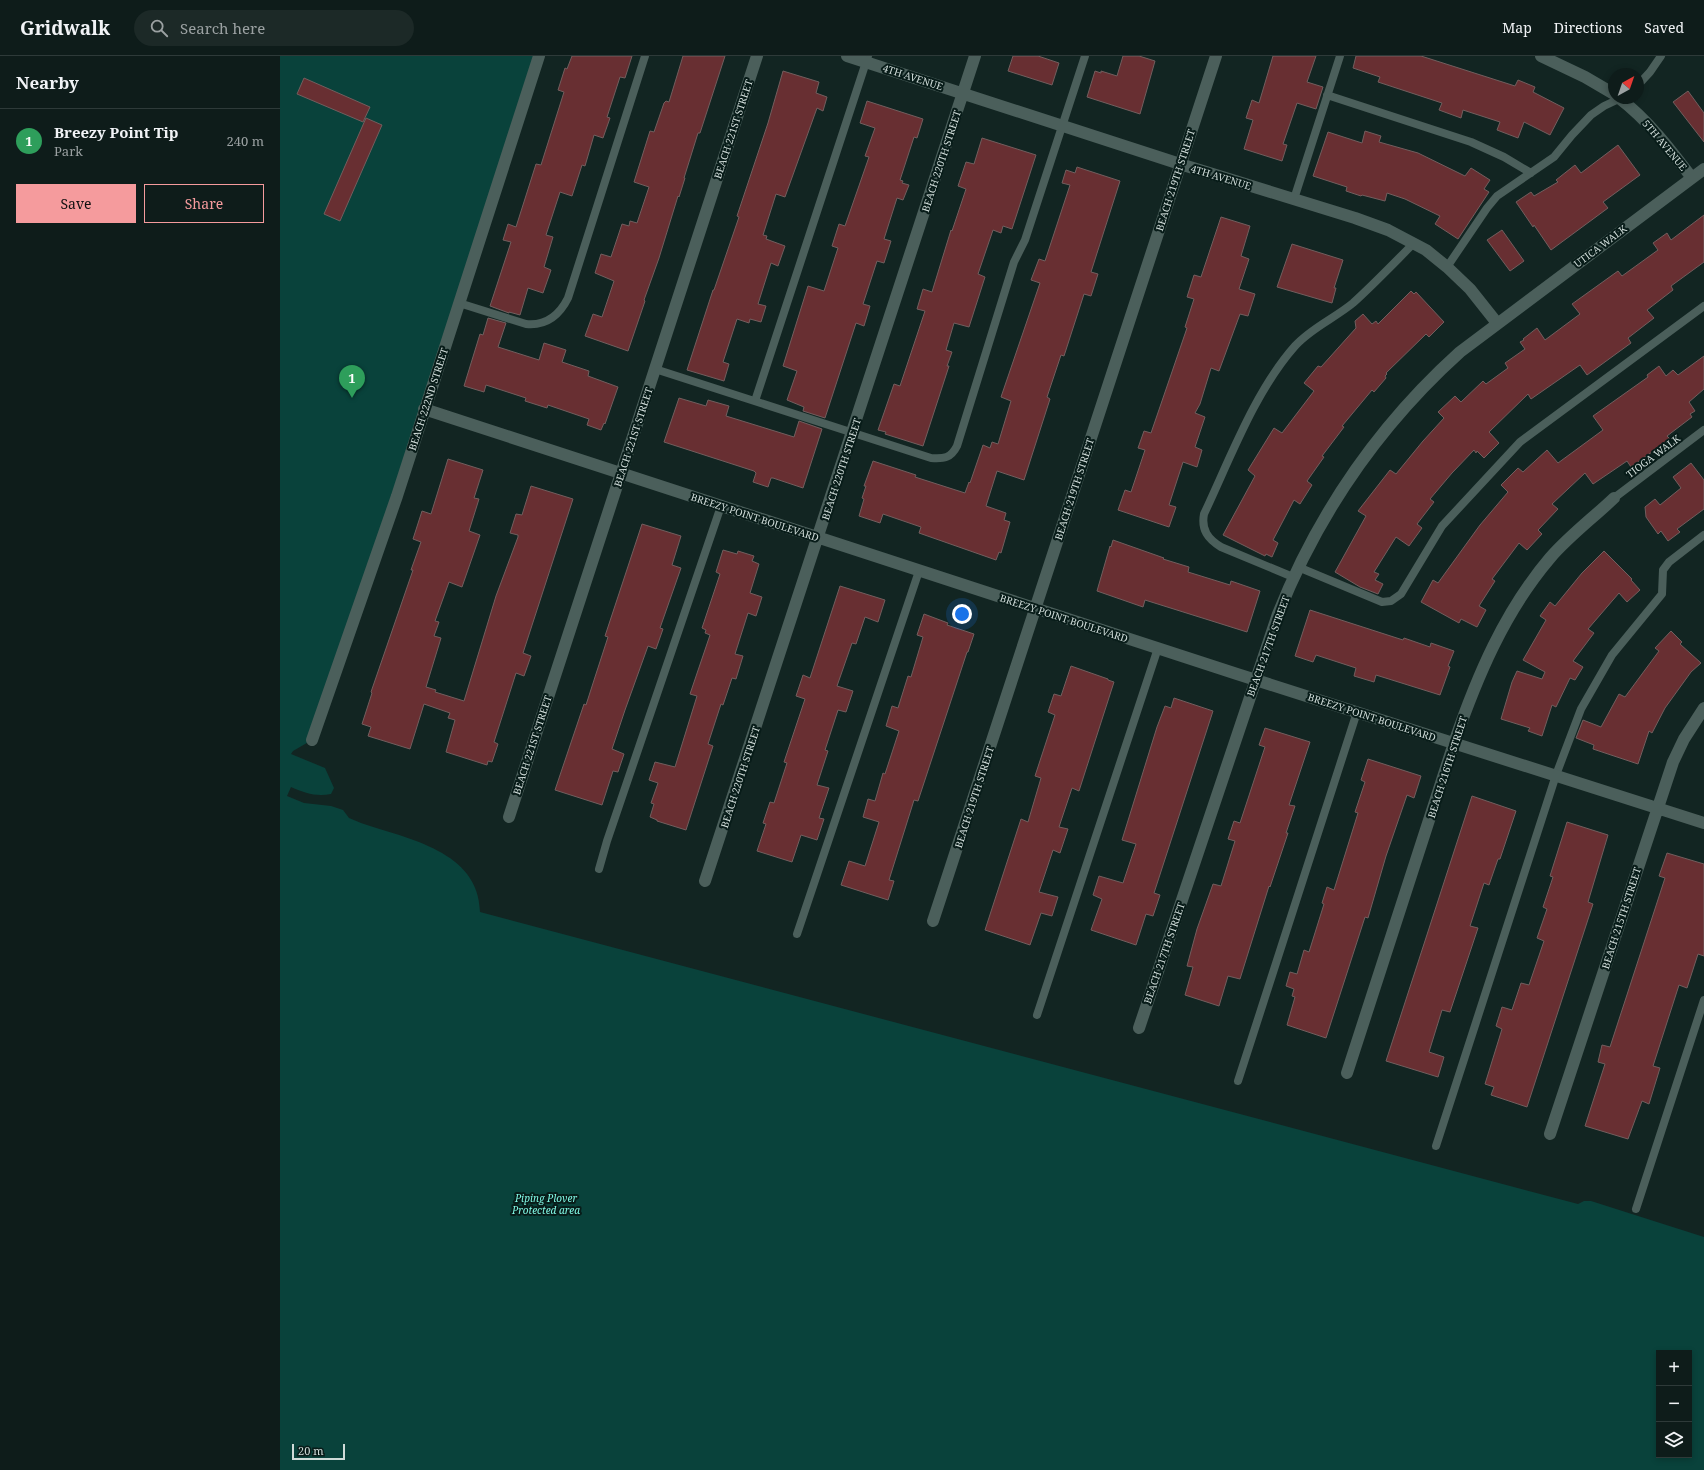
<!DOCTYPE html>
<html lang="en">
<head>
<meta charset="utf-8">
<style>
  body { margin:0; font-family:"Noto Serif",serif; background:#1c2927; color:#f1f3f6 }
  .controls { position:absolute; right:12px; bottom:12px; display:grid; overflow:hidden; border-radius:0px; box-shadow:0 2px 6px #0003 }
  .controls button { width:36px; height:36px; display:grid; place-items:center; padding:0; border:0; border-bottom:1px solid #2e3a39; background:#0e1c1a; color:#f1f3f6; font:20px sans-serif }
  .compass { position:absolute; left:1328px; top:12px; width:36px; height:36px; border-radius:50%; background:#0e1c1a; box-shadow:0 2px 6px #0003; rotate:40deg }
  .scale { position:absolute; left:12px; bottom:10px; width:53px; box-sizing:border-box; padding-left:4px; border:2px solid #cfdbd8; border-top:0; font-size:11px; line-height:14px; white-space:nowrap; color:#cfdbd8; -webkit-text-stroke:3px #081c19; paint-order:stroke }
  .you { position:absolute; left:682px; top:558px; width:14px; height:14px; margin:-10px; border:3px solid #fff; border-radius:50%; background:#1a73e8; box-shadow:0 0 0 6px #1a73e833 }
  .badge { display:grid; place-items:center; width:26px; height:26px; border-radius:50%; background:#f59b9d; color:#fff; font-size:13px; font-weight:700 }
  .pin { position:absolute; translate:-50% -33px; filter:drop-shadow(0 1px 2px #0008) }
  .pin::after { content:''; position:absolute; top:21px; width:14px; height:12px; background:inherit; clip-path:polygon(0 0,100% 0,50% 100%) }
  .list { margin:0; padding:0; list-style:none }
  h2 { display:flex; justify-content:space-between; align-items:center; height:52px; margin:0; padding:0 16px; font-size:17px }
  h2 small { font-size:13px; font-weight:400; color:#9ba1a2 }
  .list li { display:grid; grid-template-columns:26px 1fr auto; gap:12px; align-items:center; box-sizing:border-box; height:64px; padding:0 16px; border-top:1px solid #2e3a39 }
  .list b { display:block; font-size:15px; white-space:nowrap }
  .list p { margin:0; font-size:13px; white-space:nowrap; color:#9ba1a2 }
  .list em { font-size:13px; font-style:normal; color:#9ba1a2 }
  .actions { display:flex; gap:8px; padding:12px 16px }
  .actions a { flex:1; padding:9px 0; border:1px solid #f59b9d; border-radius:0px; text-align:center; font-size:14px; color:#f59b9d }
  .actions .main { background:#f59b9d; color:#111 }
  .icon { flex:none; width:22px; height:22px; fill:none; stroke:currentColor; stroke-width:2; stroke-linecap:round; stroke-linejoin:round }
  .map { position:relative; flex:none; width:1424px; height:1414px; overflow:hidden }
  header { display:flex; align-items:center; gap:24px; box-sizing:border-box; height:56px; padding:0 20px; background:#0e1c1a; border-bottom:1px solid #2e3a39 }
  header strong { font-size:19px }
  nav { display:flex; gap:22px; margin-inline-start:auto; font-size:14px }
  .search { width:280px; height:36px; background:#1c2927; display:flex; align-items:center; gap:10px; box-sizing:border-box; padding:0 14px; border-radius:22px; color:#9ba1a2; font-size:15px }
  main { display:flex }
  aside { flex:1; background:#0e1c1a }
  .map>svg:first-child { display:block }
  .green { fill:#09423b; fill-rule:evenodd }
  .building { fill:#682f32; stroke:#725e5e }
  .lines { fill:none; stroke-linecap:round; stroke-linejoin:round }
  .lane { stroke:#4b5f5b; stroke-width:8 }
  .street { stroke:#4b5f5b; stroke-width:12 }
  .labels { text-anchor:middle; stroke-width:4; stroke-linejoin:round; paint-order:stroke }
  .street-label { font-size:10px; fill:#cfdbd8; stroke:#081c19 }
  .park-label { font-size:10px; font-style:italic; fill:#80f7e4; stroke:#081c19 }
</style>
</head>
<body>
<header>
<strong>Gridwalk</strong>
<div class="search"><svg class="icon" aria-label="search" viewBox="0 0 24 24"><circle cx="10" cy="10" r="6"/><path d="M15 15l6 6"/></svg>Search here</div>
<nav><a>Map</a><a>Directions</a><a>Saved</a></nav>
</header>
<main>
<aside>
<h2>Nearby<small></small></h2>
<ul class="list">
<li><span class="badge" style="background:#2e9e5b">1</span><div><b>Breezy Point Tip</b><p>Park</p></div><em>240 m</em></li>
</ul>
<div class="actions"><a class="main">Save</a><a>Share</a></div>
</aside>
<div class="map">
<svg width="1424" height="1414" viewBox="0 0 1424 1414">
  <rect width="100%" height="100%" fill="#122522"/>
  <!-- green -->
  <path class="green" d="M 0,0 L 257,0 L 32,684 L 13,695 L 11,698 L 45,712 L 54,732 L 51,738 C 36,741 25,737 11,731 L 7,740 L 24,747 L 51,750 L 63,754 L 69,762 L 81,767 C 128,783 199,795 200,856 L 1298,1148 L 1304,1145 L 1311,1145 L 1424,1181 L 1424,1414 L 0,1414 ZM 1379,1297 L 1409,1297 L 1409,1399 L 1379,1399 Z"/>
  <!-- building -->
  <path class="building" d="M 292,0 L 352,0 L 345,22 L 340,21 L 327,61 L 330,62 L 323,82 L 314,79 L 305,110 L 302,109 L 292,140 L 280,136 L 266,179 L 273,181 L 264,211 L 271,214 L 263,237 L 248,232 L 240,259 L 229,256 L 229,257 L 210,250 L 231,186 L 223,184 L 228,168 L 236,171 L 256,108 L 261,109 L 284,36 L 278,34 L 285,12 L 287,13 Z
    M 403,0 L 445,0 L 420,77 L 418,77 L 404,122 L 405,122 L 399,141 L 398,140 L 379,202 L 364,244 L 365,245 L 348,295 L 305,280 L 313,258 L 322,261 L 334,225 L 315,217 L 321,198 L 331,201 L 342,168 L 349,170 L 350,165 L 357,167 L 369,131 L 354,126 L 370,75 L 374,76 L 384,47 L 386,45 L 389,46 Z
    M 733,0 L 758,0 L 779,7 L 772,29 L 728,15 Z
    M 843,0 L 859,0 L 875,5 L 860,58 L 807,41 L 815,15 L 821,17 L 821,15 L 837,20 Z
    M 993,0 L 1036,0 L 1027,26 L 1043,31 L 1036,53 L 1017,47 L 1003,88 L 1007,89 L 1002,105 L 964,93 L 973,64 L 966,62 L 972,44 L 979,47 Z
    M 1076,0 L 1141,0 L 1235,30 L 1238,24 L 1255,31 L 1253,36 L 1284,52 L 1270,79 L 1244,66 L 1238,82 L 1217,74 L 1220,66 L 1183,54 L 1181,62 L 1159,54 L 1162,47 L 1098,26 L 1100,21 L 1073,12 Z
    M 503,15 L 539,26 L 536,37 L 547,41 L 543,55 L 537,52 L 505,141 L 496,138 L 483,179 L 487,180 L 486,183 L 505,190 L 498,210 L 491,207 L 478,248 L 486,250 L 481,266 L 470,263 L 469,267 L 457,263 L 443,306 L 449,308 L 444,325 L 407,314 L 433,234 L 434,234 L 459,161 L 457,160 L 488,67 Z
    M 24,22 L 90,51 L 83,66 L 17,38 Z
    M 1408,35 L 1424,57 L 1424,86 L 1393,46 Z
    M 587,45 L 643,63 L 637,82 L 634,81 L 620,124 L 623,125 L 622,127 L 629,129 L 623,144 L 617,142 L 604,183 L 611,185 L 604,207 L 597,205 L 583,248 L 590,250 L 584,270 L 576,267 L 545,362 L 523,355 L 524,351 L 507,344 L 517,315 L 503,310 L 528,230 L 544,235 L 558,192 L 552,190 L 559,168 L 565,170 L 589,101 L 585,100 L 595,72 L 580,67 Z
    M 86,62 L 102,69 L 60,165 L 44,158 Z
    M 1085,75 L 1101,80 L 1099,86 L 1138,97 L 1185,120 L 1191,112 L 1210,124 L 1204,133 L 1209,136 L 1178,183 L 1155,168 L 1160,160 L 1125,143 L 1107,137 L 1105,145 L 1082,139 L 1081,140 L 1066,135 L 1067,131 L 1033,120 L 1048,76 L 1082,87 Z
    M 702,82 L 756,99 L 732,173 L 723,170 L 721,177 L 713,174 L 698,218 L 705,221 L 689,271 L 674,267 L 666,294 L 672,296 L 667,310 L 669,310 L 643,390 L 605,378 L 606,376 L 598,374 L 614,328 L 620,330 L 645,255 L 637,253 L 643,233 L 652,236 L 671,174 L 672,175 L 686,133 L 678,130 L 686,106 L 694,108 Z
    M 1338,89 L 1360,119 L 1323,146 L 1328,152 L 1271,194 L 1254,169 L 1253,171 L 1236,146 L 1251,136 L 1254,140 L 1278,126 L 1276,124 L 1295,109 L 1301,117 Z
    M 797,111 L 840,125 L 811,216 L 818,218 L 811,240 L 804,238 L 784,300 L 781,299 L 767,341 L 770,343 L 744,424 L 717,415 L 706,450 L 726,457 L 724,464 L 730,466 L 721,497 L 719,496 L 716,504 L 639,477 L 641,471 L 603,458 L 600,467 L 579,460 L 584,443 L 582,442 L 586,430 L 584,430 L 593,405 L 636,419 L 635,421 L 685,437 L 689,426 L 690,427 L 703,389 L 710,392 L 712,386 L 718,388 L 731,345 L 721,341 L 760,227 L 751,224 L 759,203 L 765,205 L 790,129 L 782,127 L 786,114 L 795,117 Z
    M 1424,159 L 1424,206 L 1391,230 L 1393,234 L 1367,254 L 1374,262 L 1348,282 L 1351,287 L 1307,319 L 1300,309 L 1251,343 L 1248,338 L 1209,376 L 1219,387 L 1204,402 L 1197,395 L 1196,397 L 1194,394 L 1172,417 L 1150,443 L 1154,446 L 1137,468 L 1142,472 L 1129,490 L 1116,481 L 1094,516 L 1099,518 L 1095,524 L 1103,528 L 1098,538 L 1080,531 L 1055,516 L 1086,460 L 1078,455 L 1110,414 L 1116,418 L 1143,385 L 1164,362 L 1158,356 L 1175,340 L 1181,346 L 1203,325 L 1206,328 L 1228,312 L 1225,307 L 1245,293 L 1240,286 L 1244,284 L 1243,283 L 1257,272 L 1265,284 L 1300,258 L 1292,248 L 1338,215 L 1342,220 L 1378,194 L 1373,187 L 1387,177 L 1391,184 Z
    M 941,161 L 970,170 L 961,200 L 969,203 L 959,233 L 975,238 L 968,260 L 960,258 L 939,315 L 931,312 L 920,348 L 915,357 L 925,361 L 915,391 L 922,394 L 917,411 L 903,406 L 889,449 L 896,451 L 889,471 L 838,454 L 845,434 L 851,436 L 865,394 L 858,392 L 864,375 L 871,377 L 907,272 L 905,271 L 914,243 L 907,241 L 914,219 L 921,221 Z
    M 1222,174 L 1244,205 L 1230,215 L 1207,184 Z
    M 1012,188 L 1063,204 L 1054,232 L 1056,232 L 1052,247 L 997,231 Z
    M 1131,235 L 1134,238 L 1136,236 L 1164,266 L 1149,281 L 1146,278 L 1106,317 L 1107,318 L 1105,320 L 1106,322 L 1094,336 L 1092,334 L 1062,370 L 1064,371 L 1042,400 L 1044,401 L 1027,425 L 1032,429 L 1020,448 L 1014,444 L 993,484 L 998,487 L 992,501 L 986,498 L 985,500 L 943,479 L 975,420 L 968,414 L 994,372 L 1002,377 L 1034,335 L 1024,327 L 1038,310 L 1041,311 L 1076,272 L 1075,265 L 1083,258 L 1092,268 L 1096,265 L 1098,268 Z
    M 208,262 L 226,267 L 218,291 L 259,304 L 264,287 L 286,294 L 282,306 L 309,315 L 308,320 L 338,331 L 325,368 L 324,367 L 321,374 L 307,369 L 309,363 L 268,349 L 267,352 L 245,345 L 246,342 L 206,329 L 204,336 L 184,330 L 200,278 L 203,279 Z
    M 1424,300 L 1424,333 L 1409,346 L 1415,355 L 1410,358 L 1412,361 L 1387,380 L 1390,383 L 1351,411 L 1347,405 L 1313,428 L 1305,417 L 1272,448 L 1278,453 L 1258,474 L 1262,478 L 1247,494 L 1239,487 L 1212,523 L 1215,525 L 1199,550 L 1206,554 L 1197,571 L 1181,563 L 1179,567 L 1141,546 L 1153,524 L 1158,527 L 1200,469 L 1228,436 L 1221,429 L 1238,412 L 1243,416 L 1267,394 L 1278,407 L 1323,374 L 1313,360 L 1368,321 L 1367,319 L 1379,310 L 1386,320 L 1393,314 L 1398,319 Z
    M 399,342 L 426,350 L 428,344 L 449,350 L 446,360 L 514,381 L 519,365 L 542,373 L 523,432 L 493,422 L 491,422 L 488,431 L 473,426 L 476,417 L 474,415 L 384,386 Z
    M 168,403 L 203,414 L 194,442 L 199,443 L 189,475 L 200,479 L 182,531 L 169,526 L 155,565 L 159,566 L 154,580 L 161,582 L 146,631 L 156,634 L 155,636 L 184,645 L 216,540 L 238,481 L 238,479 L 230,477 L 236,458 L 242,459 L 251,430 L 293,443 L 243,597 L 251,600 L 244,620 L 236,617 L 214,686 L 218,688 L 212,706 L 208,705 L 207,709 L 166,696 L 175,664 L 168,662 L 170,657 L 144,648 L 130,693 L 88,680 L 91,671 L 82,668 L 92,637 L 91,636 L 133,514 L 131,514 L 141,486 L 133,483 L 142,455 L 151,458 Z
    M 1411,407 L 1424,424 L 1424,453 L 1397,473 L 1400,476 L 1388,485 L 1381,475 L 1378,478 L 1366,461 L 1365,451 L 1375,443 L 1380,449 L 1401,432 L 1393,421 Z
    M 362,468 L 401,480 L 392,509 L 401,512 L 380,572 L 383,573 L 376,593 L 368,590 L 345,654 L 332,693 L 344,698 L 338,716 L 333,715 L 322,749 L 275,734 L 304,648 L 306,649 L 315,621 L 328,581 L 325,580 Z
    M 833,484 L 884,502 L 883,503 L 909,511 L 908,516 L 950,529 L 951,525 L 980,535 L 967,576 L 865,544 L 863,551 L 817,535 L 830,490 L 831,491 Z
    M 443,494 L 457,498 L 458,495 L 474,500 L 472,505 L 479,508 L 470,537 L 482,541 L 476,560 L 468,557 L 455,598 L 463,600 L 456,623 L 452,622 L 443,649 L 441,648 L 428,688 L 433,690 L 406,774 L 377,765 L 377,764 L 370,761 L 374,748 L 371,747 L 378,727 L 369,724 L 375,706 L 395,711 L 417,640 L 410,638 L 430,579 L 425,577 L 426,574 L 422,572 L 440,518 L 436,516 Z
    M 1324,495 L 1352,523 L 1351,524 L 1360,534 L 1347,546 L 1339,537 L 1308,573 L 1314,577 L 1293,605 L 1303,611 L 1295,624 L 1290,622 L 1276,651 L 1272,649 L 1262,680 L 1248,675 L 1250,672 L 1221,663 L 1232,626 L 1237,615 L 1262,623 L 1265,616 L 1243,604 L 1266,564 L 1260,560 L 1270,546 L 1275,550 L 1302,517 Z
    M 560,530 L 605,544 L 598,566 L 585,561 L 576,588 L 572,587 L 557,630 L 573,635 L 566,656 L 558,654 L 545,694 L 548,695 L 537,729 L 549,732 L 539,762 L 544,763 L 537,784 L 521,779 L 512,806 L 477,795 L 486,768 L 483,767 L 490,746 L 494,747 L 507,707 L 504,706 L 525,643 L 516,640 L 523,619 L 530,622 Z
    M 1030,554 L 1123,584 L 1124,582 L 1150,591 L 1151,587 L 1174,595 L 1168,610 L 1170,611 L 1160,639 L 1096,619 L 1094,626 L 1074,620 L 1076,612 L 1036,599 L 1033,606 L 1015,600 Z
    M 644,558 L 668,567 L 667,569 L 694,578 L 688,596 L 687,596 L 638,745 L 634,744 L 609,824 L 614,825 L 608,844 L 561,829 L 569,805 L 585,810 L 599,766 L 583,761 L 588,743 L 595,745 L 603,717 L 605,718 L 619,675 L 606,670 L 612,650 L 618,652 L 628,620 L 631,621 L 643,581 L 637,579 Z
    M 1391,575 L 1402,586 L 1400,588 L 1421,607 L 1411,616 L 1385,652 L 1372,677 L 1369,675 L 1358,708 L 1313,693 L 1314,689 L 1296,682 L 1303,664 L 1321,671 L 1339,638 L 1345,641 L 1379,595 L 1375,592 Z
    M 791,610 L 828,623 L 828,624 L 834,626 L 799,735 L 792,732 L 779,771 L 788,773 L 780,797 L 773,794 L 759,836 L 778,841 L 772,860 L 761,857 L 750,889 L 705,874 L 741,763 L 748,766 L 761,722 L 755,720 L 775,659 L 768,656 L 774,638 L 781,640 Z
    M 894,642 L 933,655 L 874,837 L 880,839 L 873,860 L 866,858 L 856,889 L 811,874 L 822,843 L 813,839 L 819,820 L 843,827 L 856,788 L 842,784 L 877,671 L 885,650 L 891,652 Z
    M 985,672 L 1030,686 L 1009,749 L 1015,750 L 1006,777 L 1008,777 L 990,831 L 989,830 L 960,923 L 948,920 L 939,950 L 905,939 L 913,911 L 907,910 L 917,873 L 933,828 L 941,830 L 955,785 L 948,783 L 954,765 L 960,767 L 984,694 L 985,691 L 979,689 Z
    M 1088,703 L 1141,720 L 1134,742 L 1127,739 L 1106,800 L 1088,862 L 1085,861 L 1046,982 L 1007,969 L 1015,941 L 1012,940 L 1014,933 L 1006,930 L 1010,916 L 1017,918 L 1024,894 L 1029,896 L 1044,848 L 1042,847 L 1047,831 L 1054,834 L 1078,757 L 1075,756 L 1085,726 L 1081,724 Z
    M 1192,740 L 1236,755 L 1220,803 L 1218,803 L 1209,829 L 1204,827 L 1190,870 L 1198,872 L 1170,956 L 1162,954 L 1149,996 L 1164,1001 L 1158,1021 L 1106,1005 Z
    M 1287,766 L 1328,779 L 1308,846 L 1313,848 L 1247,1051 L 1211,1039 L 1214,1031 L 1205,1028 L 1222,973 L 1216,970 L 1222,951 L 1232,954 L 1241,927 L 1249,929 L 1264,885 L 1257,882 L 1267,853 L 1263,851 L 1273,821 L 1270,820 Z
    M 1387,797 L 1424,808 L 1424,900 L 1418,898 L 1407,932 L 1399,929 L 1373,1010 L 1380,1012 L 1369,1048 L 1362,1045 L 1348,1083 L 1305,1070 L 1325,1008 L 1318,1006 L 1322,989 L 1330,991 L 1385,822 L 1379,820 Z"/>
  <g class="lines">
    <!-- lane -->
    <path class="lane" d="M 1358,29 L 1370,16 L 1381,0
      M 1047,39 L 1191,86 L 1224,101 L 1251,117
      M 1014,143 L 1060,0
      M 1167,211 L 1207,152 L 1217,140 L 1274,101 L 1292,79 L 1311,59 L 1324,50 L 1341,42
      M 179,247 L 246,268 C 266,270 279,260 288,242 L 365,0
      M 375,313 L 651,402 C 664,403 671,402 677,390 L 734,206 L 745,184 L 805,0
      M 475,345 L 588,0
      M 1334,442 L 1424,374
      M 1018,511 L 1102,546 L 1111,545 L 1121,538 L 1162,470 L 1240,386 L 1424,250
      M 1013,521 L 941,491 C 928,483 921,474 924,458 C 950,403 975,335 1015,290 C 1031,272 1055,262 1073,247 C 1094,228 1114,207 1134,187
      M 319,813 L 327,785 L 441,450
      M 517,878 L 639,515
      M 757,959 L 878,592
      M 958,1025 L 1077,656
      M 1156,1090 L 1276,719 L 1301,653 L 1332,599 L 1382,538 L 1383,514 L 1389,506 L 1424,479
      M 1356,1153 L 1424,944"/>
    <!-- street -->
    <path class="street" d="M 567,0 L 900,108 L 1075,162 L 1108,174 L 1146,194 L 1167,211 L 1190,233 L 1217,267
      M 1261,0 L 1305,21 L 1334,38
      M 1339,42 C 1368,64 1390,93 1412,122
      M 144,353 L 957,618 L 1424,767
      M 32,684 L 117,440 L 259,0
      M 229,761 L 477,0
      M 425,825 L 695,0
      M 653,865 L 936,0
      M 859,972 L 998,558 C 1038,458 1099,369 1180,296 L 1424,113
      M 1067,1017 L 1174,687 C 1197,621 1224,556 1270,502 C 1289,480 1313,462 1334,442
      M 1270,1078 L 1393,706 L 1404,683 L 1424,652"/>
  </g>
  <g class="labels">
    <!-- street labels -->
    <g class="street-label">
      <text transform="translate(633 21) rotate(18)" y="4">4TH AVENUE</text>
      <text transform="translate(453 73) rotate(-72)" y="4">BEACH 221ST STREET</text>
      <text transform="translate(1385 89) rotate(50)" y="4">5TH AVENUE</text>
      <text transform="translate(661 105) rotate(-72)" y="4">BEACH 220TH STREET</text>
      <text transform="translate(941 121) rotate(17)" y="4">4TH AVENUE</text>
      <text transform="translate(895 124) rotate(-72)" y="4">BEACH 219TH STREET</text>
      <text transform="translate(1320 190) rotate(-37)" y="4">UTICA WALK</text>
      <text transform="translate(148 343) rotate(-72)" y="4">BEACH 222ND STREET</text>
      <text transform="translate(353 381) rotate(-72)" y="4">BEACH 221ST STREET</text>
      <text transform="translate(1373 400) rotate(-37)" y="4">TIOGA WALK</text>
      <text transform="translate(561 413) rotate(-72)" y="4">BEACH 220TH STREET</text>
      <text transform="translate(794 433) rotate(-72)" y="4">BEACH 219TH STREET</text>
      <text transform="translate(475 461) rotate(18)" y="4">BREEZY POINT BOULEVARD</text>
      <text transform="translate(784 562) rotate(18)" y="4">BREEZY POINT BOULEVARD</text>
      <text transform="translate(988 590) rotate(-70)" y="4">BEACH 217TH STREET</text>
      <text transform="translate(1092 661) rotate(18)" y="4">BREEZY POINT BOULEVARD</text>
      <text transform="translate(252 689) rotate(-72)" y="4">BEACH 221ST STREET</text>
      <text transform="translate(1167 711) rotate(-72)" y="4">BEACH 216TH STREET</text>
      <text transform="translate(460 721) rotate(-72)" y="4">BEACH 220TH STREET</text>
      <text transform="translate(694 741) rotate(-72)" y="4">BEACH 219TH STREET</text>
      <text transform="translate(1341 862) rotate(-72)" y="4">BEACH 215TH STREET</text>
      <text transform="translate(884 897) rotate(-71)" y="4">BEACH 217TH STREET</text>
    </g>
    <!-- park labels -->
    <g class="park-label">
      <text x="266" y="1146">Piping Plover<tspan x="266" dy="12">Protected area</tspan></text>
    </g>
  </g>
</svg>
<div class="controls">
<button>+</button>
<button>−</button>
<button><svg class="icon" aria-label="layers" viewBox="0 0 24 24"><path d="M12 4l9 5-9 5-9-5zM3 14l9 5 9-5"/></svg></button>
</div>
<svg class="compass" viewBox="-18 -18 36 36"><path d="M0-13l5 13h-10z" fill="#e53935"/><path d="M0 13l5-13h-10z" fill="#9ba1a2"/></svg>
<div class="scale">20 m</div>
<div class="you"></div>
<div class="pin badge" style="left:72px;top:342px;background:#2e9e5b">1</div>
</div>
</main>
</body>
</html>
